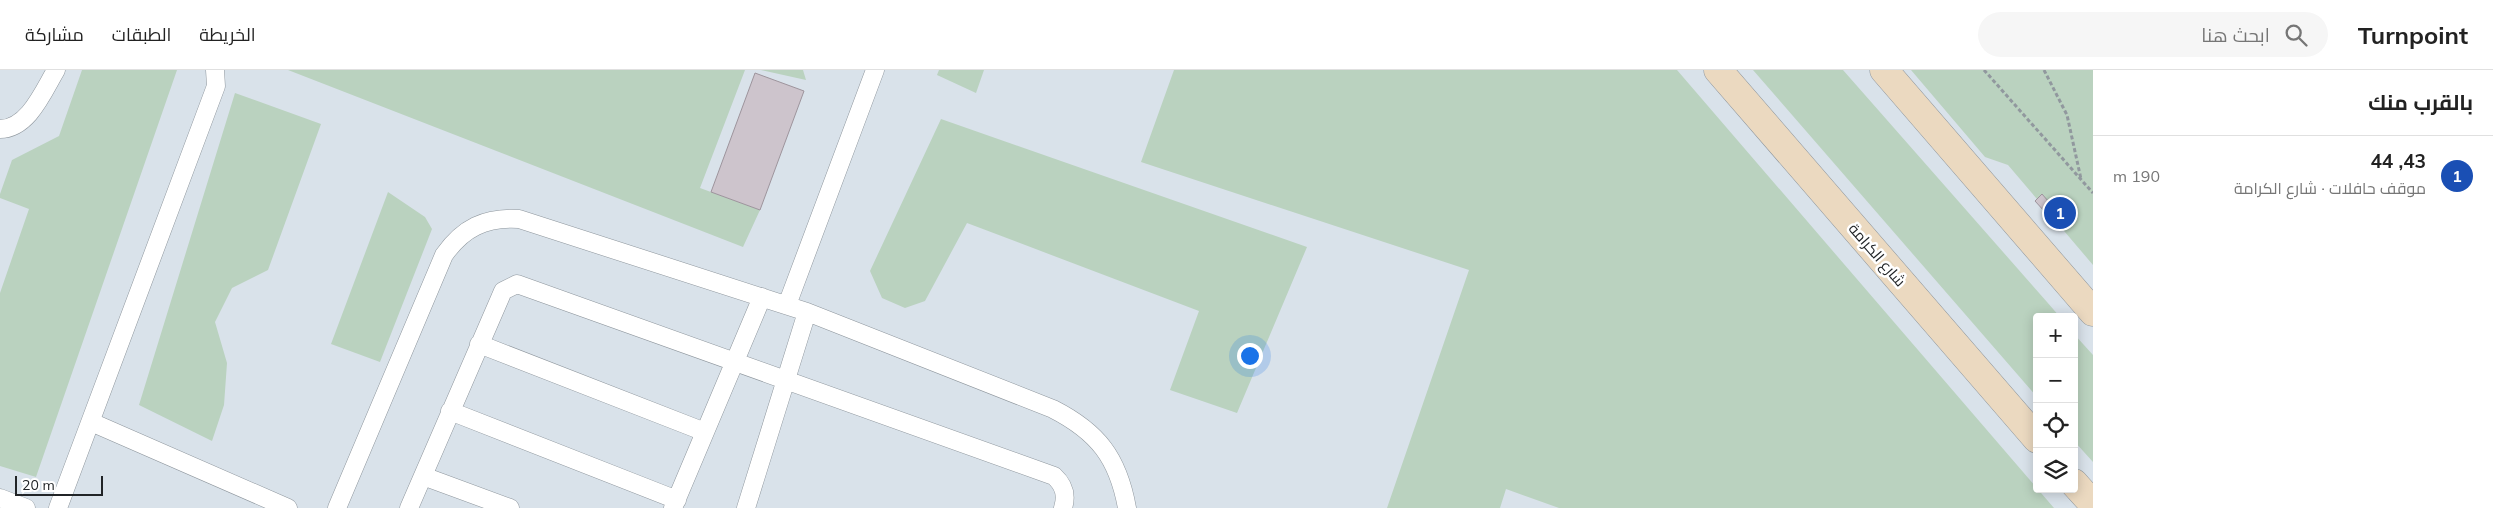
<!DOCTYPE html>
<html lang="ar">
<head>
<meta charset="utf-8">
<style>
  body { margin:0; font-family:Mulish,Cairo,sans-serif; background:#f6f6f6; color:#222; direction:rtl }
  .controls { position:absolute; right:15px; bottom:15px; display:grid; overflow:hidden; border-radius:5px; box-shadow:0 2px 12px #0003 }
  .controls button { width:45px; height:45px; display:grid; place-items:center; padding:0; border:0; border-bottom:1px solid #e0e0e0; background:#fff; color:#222; font:25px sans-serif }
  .scale { position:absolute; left:15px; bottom:12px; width:88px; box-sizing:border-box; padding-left:5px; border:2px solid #212427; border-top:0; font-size:14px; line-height:18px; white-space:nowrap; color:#212427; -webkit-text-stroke:4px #fff; paint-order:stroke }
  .you { position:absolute; left:1249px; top:285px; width:18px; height:18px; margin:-12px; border:4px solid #fff; border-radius:50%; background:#1a73e8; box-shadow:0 0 0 8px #1a73e833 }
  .badge { display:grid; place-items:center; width:32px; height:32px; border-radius:50%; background:#a26529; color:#fff; font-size:16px; font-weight:700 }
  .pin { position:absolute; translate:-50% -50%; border:2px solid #fff; box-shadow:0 1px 5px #0006 }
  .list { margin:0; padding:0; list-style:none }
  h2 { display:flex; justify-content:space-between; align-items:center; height:65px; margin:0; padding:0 20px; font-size:21px }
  h2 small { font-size:16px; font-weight:400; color:#767676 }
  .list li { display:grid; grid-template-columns:32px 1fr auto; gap:15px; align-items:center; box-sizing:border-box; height:80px; padding:0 20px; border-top:1px solid #e0e0e0 }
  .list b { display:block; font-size:19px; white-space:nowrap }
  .list p { margin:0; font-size:16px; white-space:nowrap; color:#767676 }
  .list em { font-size:16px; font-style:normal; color:#767676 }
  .icon { flex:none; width:28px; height:28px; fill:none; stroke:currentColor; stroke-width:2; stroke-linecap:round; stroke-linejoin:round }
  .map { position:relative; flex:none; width:2093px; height:438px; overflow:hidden; direction:ltr }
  header { display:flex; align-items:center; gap:30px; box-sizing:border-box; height:70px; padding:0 25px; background:#fff; border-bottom:1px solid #e0e0e0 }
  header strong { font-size:24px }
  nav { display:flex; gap:28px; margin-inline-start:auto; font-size:18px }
  .search { width:350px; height:45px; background:#f6f6f6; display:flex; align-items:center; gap:12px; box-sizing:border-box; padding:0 18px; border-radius:28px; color:#767676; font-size:19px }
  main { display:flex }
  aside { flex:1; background:#fff }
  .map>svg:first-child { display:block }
  .green { fill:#bad2bf }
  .building { fill:#cdc4cc; stroke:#9d949c }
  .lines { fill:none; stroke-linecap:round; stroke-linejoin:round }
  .lane-casing { stroke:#8e969d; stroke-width:19 }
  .secondary-casing { stroke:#8e969d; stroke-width:29 }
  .path { stroke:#91989e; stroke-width:3; stroke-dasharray:4 2.5; stroke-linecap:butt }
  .lane { stroke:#fff; stroke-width:18 }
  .secondary { stroke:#ebd9c0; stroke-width:28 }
  .labels { text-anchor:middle; stroke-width:5; stroke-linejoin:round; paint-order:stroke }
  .street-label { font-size:15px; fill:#212427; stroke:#fff }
</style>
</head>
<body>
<header>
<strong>Turnpoint</strong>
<div class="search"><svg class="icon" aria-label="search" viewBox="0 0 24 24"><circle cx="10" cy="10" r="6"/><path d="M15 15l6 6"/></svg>ابحث هنا</div>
<nav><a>الخريطة</a><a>الطبقات</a><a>مشاركة</a></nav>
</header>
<main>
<aside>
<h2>بالقرب منك<small></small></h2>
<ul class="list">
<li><span class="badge" style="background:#1a4fb4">1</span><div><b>43, 44</b><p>موقف حافلات · شارع الكرامة</p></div><em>190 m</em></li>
</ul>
</aside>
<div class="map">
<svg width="2093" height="438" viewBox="0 0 2093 438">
  <rect width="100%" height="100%" fill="#d9e2ea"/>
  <!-- green -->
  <path class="green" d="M 82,0 L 177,0 L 36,407 L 0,396 L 0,223 L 29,139 L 0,128 L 0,124 L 12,90 L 59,66 Z
    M 288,0 L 745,0 L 700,118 L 760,140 L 743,177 Z
    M 761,0 L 803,0 L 806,10 Z
    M 939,0 L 984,0 L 976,23 L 937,5 Z
    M 1174,0 L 1677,0 L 2054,438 L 1559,438 L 1506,419 L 1500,438 L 1387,438 L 1469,200 L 1141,92 Z
    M 1753,0 L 1843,0 L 2047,232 L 2060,247 L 2037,247 L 2037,327 Z
    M 1911,0 L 2093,0 L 2093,195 L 2008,95 L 1985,87 Z
    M 235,23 L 321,54 L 268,200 L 232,218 L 215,252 L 227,293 L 224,335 L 212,371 L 139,335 Z
    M 941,49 L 1307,177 L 1237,343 L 1170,320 L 1199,241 L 967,153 L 925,231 L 905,238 L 882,228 L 870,201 Z
    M 388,122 L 425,147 L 432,159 L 380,292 L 331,274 Z
    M 2074,264 L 2093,285 L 2093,392 L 2074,371 Z"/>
  <!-- building -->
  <path class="building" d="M 755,3 L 804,21 L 760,140 L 711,122 Z
    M 2042,124 L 2062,147 L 2055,153 L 2035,131 Z"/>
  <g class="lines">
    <!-- lane casing -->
    <g class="lane-casing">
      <path id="lane" d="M 0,59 C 28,59 43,22 56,0
        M 787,235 L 875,0
        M 479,274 L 705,362
        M 450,341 L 677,430
        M 91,352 L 288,438
        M 423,406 L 510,438
        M 0,428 L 26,438
        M 58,438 L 216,16 L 215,0
        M 337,438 L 444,185 C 463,158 485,147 519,149 L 807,242 L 1053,339 C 1098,362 1118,388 1127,438
        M 409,438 L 500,228 L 503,221 L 517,214 L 1054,406 C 1064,415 1067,425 1063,438
        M 673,438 L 762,227
        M 746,438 L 807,242"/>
    </g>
    <!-- secondary casing -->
    <g class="secondary-casing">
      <path id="secondary" d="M 1718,0 L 2037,369
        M 1884,0 L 2093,242
        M 2074,413 L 2093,434"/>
    </g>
    <!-- path -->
    <path class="path" d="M 1984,0 L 2093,123
      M 2044,0 L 2067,45 L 2081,109"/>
    <!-- lane -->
    <use href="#lane" class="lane"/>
    <!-- secondary -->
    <use href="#secondary" class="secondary"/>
  </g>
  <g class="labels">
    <!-- street labels -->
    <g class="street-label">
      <text transform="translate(1877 185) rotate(49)" y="5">شارع الكرامة</text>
    </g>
  </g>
</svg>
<div class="controls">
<button>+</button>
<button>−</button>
<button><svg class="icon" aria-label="locate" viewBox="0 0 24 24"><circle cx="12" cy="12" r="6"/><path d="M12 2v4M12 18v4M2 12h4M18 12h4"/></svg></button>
<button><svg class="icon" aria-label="layers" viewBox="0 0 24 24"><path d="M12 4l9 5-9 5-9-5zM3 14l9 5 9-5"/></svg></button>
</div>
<div class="scale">20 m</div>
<div class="you"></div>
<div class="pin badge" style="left:2060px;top:143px;background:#1a4fb4">1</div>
</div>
</main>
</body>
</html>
